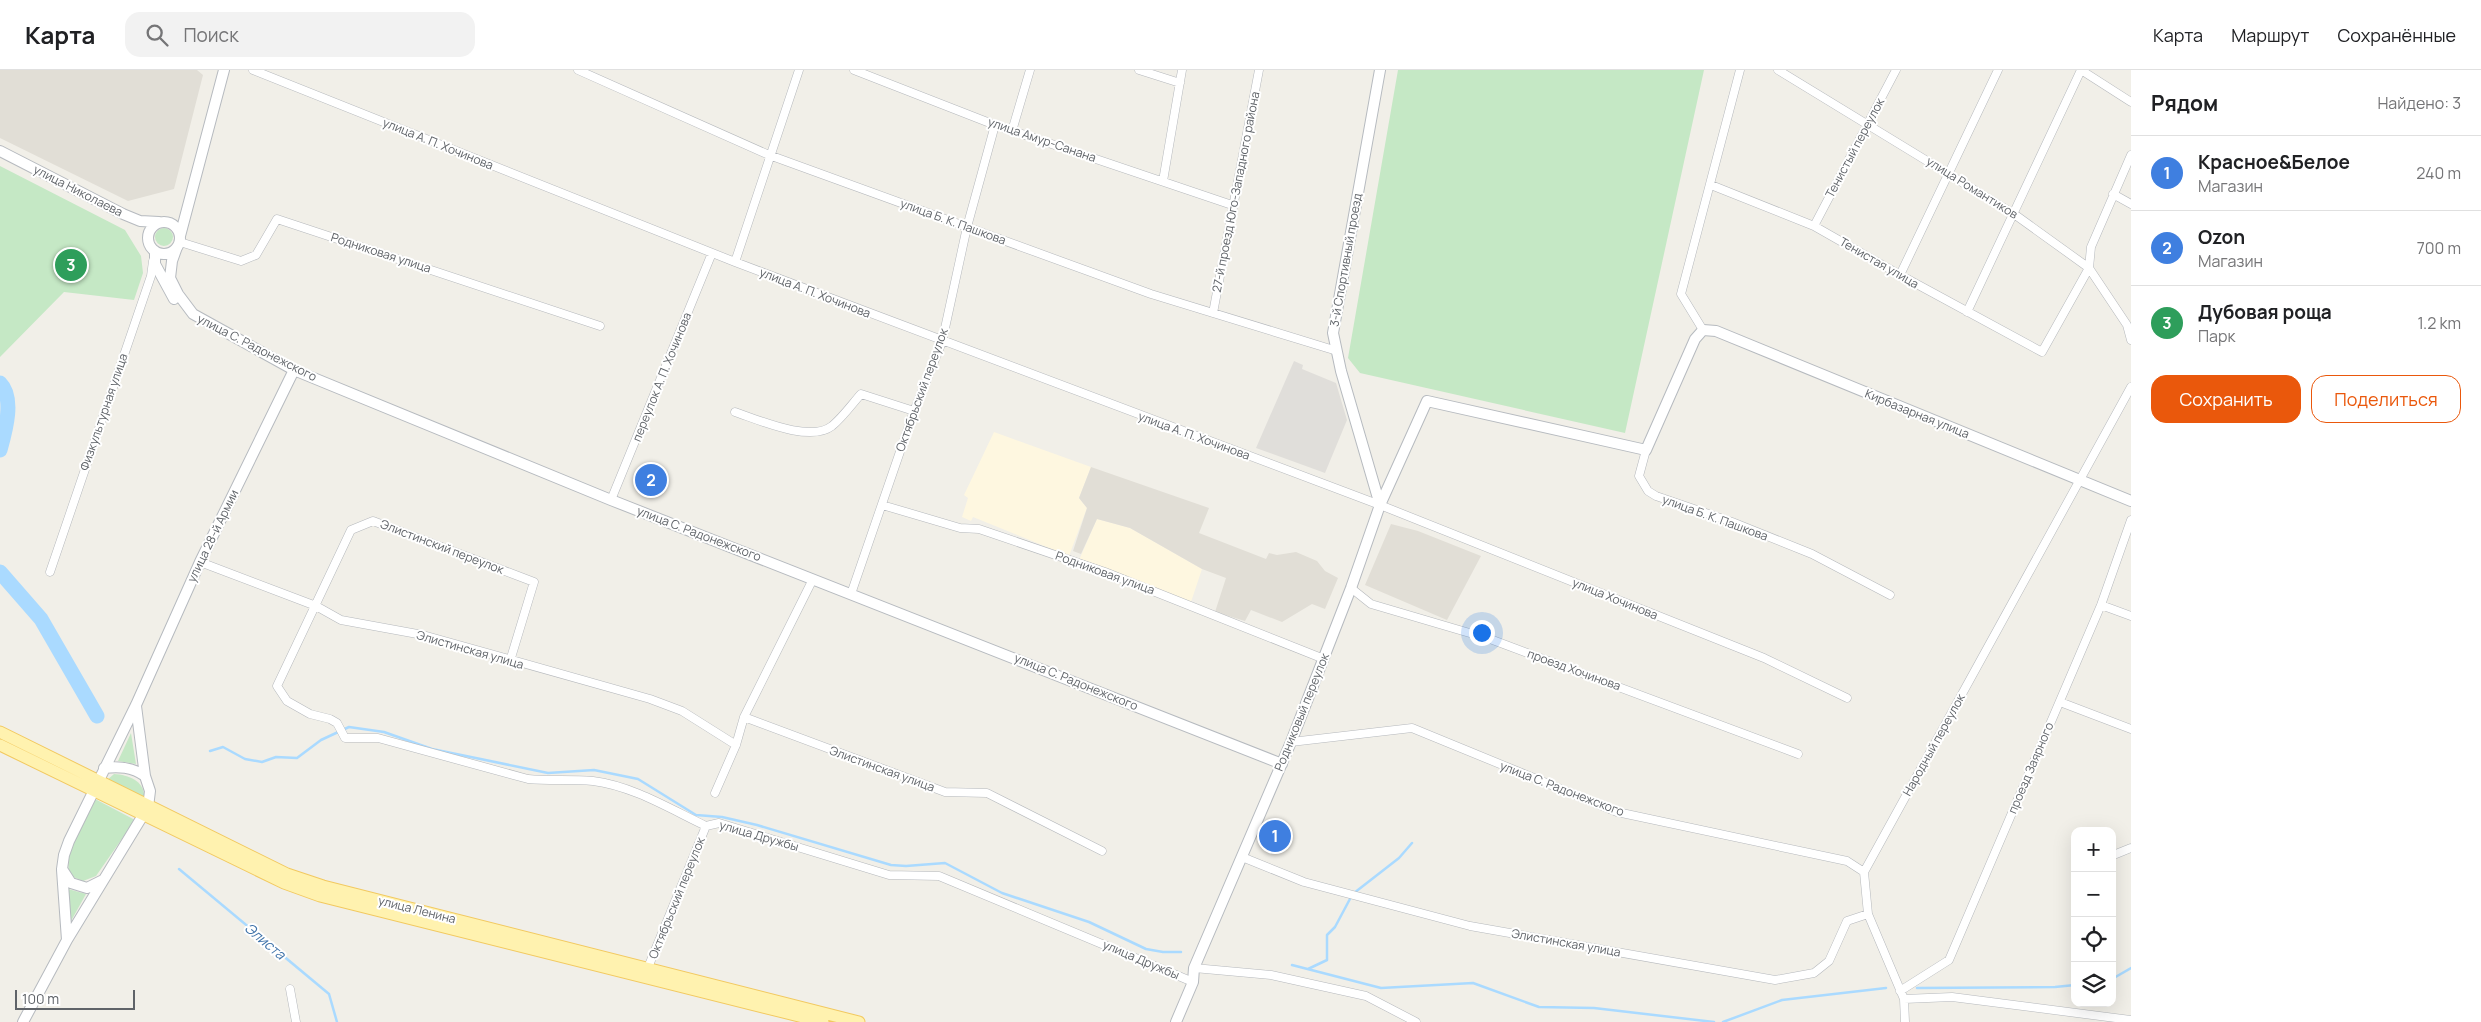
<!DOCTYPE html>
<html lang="ru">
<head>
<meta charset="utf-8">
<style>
  body { margin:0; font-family:Manrope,sans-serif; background:#f2f2f2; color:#202124 }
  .controls { position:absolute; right:15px; bottom:15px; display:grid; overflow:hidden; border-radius:10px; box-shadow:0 5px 20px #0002 }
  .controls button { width:45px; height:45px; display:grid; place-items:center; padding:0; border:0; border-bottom:1px solid #e0e0e0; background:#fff; color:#202124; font:25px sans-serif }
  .scale { position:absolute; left:15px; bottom:12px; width:120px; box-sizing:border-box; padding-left:5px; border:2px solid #5f6368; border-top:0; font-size:14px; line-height:18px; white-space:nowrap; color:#5f6368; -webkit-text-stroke:4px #fff; paint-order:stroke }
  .you { position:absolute; left:1481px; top:562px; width:18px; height:18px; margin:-12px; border:4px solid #fff; border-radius:50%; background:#1a73e8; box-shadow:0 0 0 8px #1a73e833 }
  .badge { display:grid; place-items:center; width:32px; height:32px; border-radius:50%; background:#ea580c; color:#fff; font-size:16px; font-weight:700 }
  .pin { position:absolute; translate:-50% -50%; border:2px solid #fff; box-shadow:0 1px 5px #0006 }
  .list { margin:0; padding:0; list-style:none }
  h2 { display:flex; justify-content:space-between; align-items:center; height:65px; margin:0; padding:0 20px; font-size:21px }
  h2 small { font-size:16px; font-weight:400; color:#757577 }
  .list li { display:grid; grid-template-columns:32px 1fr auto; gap:15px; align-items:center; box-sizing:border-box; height:75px; padding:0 20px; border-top:1px solid #e0e0e0 }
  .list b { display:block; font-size:19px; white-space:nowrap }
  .list p { margin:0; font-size:16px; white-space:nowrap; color:#757577 }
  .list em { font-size:16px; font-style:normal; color:#757577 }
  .actions { display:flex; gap:10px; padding:15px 20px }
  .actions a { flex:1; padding:11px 0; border:1px solid #ea580c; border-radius:15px; text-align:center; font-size:18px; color:#ea580c }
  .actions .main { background:#ea580c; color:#fff }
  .icon { flex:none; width:28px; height:28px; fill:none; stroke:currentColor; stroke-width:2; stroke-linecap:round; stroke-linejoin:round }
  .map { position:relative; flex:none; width:2131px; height:952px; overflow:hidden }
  header { display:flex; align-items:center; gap:30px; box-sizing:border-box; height:70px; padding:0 25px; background:#fff; border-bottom:1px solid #e0e0e0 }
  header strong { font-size:24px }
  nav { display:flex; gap:28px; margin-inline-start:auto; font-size:18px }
  .search { width:350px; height:45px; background:#f2f2f2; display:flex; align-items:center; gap:12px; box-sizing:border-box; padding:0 18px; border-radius:15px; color:#757577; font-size:19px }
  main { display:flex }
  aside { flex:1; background:#fff }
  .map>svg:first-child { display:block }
  .commercial { fill:#fef7e0 }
  .industrial { fill:#e0deda }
  .education { fill:#e1ded6 }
  .green { fill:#c5e8c5 }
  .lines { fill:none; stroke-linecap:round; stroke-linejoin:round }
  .stream { stroke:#aadaff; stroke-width:2.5 }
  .river { stroke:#aadaff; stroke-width:15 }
  .street-casing { stroke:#b5b8bc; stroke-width:9 }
  .secondary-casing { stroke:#b6babf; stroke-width:12 }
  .primary-casing { stroke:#f2c960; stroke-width:13 }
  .street { stroke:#fff; stroke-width:8 }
  .secondary { stroke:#fff; stroke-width:10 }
  .primary { stroke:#fff2af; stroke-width:11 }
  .labels { text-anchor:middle; stroke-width:4; stroke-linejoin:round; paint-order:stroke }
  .street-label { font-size:12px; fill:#5f6368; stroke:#fff }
  .water-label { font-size:14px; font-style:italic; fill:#4174aa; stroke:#fff }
</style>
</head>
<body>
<header>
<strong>Карта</strong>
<div class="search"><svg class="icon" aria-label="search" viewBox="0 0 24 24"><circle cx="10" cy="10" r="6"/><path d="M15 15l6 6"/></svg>Поиск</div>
<nav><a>Карта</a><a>Маршрут</a><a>Сохранённые</a></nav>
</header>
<main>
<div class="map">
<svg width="2131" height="952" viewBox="0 0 2131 952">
  <rect width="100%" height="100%" fill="#f1efe8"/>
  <!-- commercial -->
  <path class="commercial" d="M 994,362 L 1091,397 L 1079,428 L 1087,438 L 1069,486 L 973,447 L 971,451 L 962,447 L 968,428 L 964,425 Z
    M 1097,449 L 1130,458 L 1202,499 L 1191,532 L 1120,504 L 1079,490 Z"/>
  <!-- industrial -->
  <path class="industrial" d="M 1294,291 L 1303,295 L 1302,299 L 1336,313 L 1347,350 L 1325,403 L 1256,378 Z"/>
  <!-- education -->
  <path class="education" d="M 0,0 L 197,0 L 203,5 L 174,119 L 128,131 L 0,68 Z
    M 1091,397 L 1209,438 L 1199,463 L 1266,489 L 1269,483 L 1277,485 L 1296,482 L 1317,491 L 1325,501 L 1338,508 L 1325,539 L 1312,534 L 1282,552 L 1251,540 L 1245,551 L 1215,542 L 1226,508 L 1202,499 L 1130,458 L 1097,449 L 1081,484 L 1073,481 L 1087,438 L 1079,428 Z
    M 1391,454 L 1418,461 L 1481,486 L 1447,550 L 1365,515 Z"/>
  <!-- green -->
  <path class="green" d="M 1398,0 L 1704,0 L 1625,363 L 1360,303 L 1348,288 Z
    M 0,96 L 125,160 L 141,186 L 143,203 L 134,230 L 64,222 L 0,287 Z
    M155 167a9 9 0 1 1 18 0a9 9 0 1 1-18 0Z
    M 131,663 L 136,694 L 118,691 Z
    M 114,704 C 130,705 147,712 144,731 L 106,711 Z
    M 95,729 L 135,750 L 96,806 L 83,811 L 71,806 C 60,786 86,747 95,729 Z
    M 68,819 L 86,824 L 71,851 Z"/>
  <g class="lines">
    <!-- stream -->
    <path class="stream" d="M 210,681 L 223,677 L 245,689 L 262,692 L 276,687 L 297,688 L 321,670 L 349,657 L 384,662 L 432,679 L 548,703 L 594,700 L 638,709 L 696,745 L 722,747 L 757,755 L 891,795 L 906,796 L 945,793 L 1002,823 L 1089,852 L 1146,879 L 1163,882 L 1181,882
      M 179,799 L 329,924 L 337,952
      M 1354,823 L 1399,788 L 1412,773
      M 1292,895 L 1381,918 L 1473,913 L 1539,937 L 1594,938 L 1714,952
      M 1308,899 L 1327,890 L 1327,865 L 1335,857 L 1351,827
      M 2112,909 L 2131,898
      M 1917,918 L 2055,917 L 2075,915
      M 1723,952 L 1782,930 L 1886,918"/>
    <!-- river -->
    <path class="river" d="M 0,313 C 15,328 5,362 0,380
      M 0,502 L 41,549 L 97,646"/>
    <!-- street casing -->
    <g class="street-casing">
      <path id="street" d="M 253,0 L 735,192 L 1380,435 L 1764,588 L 1847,628
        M 578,0 L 769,85 L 1151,224 L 1337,281
        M 854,0 L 995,55 L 1232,135
        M 1139,0 L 1180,13
        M 1778,0 L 2014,144 L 2089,198 L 2127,255 L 2131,270
        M 2081,0 L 2131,32
        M 1012,61 L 1030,0
        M 1163,111 L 1182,0
        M 1711,115 L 1814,156 L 1900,205 L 2042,282 L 2089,198 L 2091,177 L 2131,85
        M 2113,124 L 2131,134
        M 1814,156 L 1896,0
        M 180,172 L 241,191 L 256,185 L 277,149 L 600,256
        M 735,192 L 799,0
        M 1900,205 L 1998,0
        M 1967,242 L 2081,0
        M 1213,243 L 1259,0
        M 1703,260 L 1681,224 L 1740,0
        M 735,342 C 759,350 810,373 832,356 C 843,347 852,334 861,324 L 914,341
        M 1646,380 L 1639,406 L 1648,421 L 1656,426 L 1732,452 L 1812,484 L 1890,525
        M 611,430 L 712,183
        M 882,435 L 960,458 L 979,459 L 1105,502 L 1324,589
        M 200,492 L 316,536 L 341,550 L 423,565 L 650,629 L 682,641 L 736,675
        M 50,502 L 151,206 L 153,191
        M 1351,518 L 1371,534 L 1490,569 L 1798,684
        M 851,524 L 914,341 L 942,272 L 967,157 L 995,55
        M 2101,535 L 2131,546
        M 510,591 L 534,512 L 373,451 L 351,460 L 277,616 L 287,631 L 310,644 L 330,649 L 337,653 L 345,668 L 378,668 L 528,709 C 549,711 571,709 593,711 C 633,716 670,739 706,756 L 719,753 L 889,805 L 939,806 L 1193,912
        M 2060,632 L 2131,659
        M 744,647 L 945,722 L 987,723 L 1102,781
        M 1291,672 L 1412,658 L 1617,742 L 1847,791 L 1864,802
        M 715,723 L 736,675 L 744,647 L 813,509
        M 2112,783 L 2116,784 L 2131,778
        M 1242,787 L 1304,812 L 1470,856 L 1775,910 L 1814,903 L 1829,891 L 1847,851 L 1868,844
        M 1194,898 L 1271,905 L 1366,926 L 1416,952
        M 647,900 L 706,756
        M 290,919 L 296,952
        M 1900,921 L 1949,890 L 2101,535 L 2131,450
        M 1904,929 L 1952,927 L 2131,950
        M 1905,952 L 1904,929 L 1868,844 L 1864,802 L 2131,317"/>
    </g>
    <!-- secondary casing -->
    <g class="secondary-casing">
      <path id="secondary" d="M 1380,0 L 1333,263 L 1341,301 L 1380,435
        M 0,81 L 123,144 L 140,151 L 159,152
        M148 168a16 16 0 1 1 32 0a16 16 0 1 1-32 0Z
        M 180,166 L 224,0
        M 177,177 L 172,191 L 170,208 L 178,224 L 193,244 L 294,300 L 611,430 L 1282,694
        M 155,181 L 155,194 L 174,229
        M 104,698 C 119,696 132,697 145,706
        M 62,800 L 67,870
        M 103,810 L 87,818 L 71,813 L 62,799 L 64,785 L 69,771 L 136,635 L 200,492 L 294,300
        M 23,952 L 67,870 L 148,737 L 150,721 L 145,706 L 136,636
        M 1176,952 L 1193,912 L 1194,898 L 1291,672 L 1351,518 L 1380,435 L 1427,331 L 1646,380 L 1695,269 L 1703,260 L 1716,261 L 2131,431"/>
    </g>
    <!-- primary casing -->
    <g class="primary-casing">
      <path id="primary" d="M 0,662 L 287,804 L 323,816 L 859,952
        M 0,675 L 284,813 L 320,826 L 823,952"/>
    </g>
    <!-- street -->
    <use href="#street" class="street"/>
    <!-- secondary -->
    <use href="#secondary" class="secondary"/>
    <!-- primary -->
    <use href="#primary" class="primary"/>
  </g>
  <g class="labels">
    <!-- street labels -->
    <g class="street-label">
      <text transform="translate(1042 70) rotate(19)" y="4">улица Амур-Санана</text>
      <text transform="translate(438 74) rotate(22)" y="4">улица А. П. Хочинова</text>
      <text transform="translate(1855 78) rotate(-62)" y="4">Тенистый переулок</text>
      <text transform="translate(1972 118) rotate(32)" y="4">улица Романтиков</text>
      <text transform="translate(78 121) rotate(27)" y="4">улица Николаева</text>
      <text transform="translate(1236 122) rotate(-79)" y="4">27-й проезд Юго-Западного района</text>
      <text transform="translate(953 152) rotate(20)" y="4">улица Б. К. Пашкова</text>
      <text transform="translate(381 183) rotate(18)" y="4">Родниковая улица</text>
      <text transform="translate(1346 190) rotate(-80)" y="4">3-й Спортивный проезд</text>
      <text transform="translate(1879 193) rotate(30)" y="4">Тенистая улица</text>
      <text transform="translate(815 223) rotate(21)" y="4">улица А. П. Хочинова</text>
      <text transform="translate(257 278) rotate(27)" y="4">улица С. Радонежского</text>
      <text transform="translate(662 307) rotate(-68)" y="4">переулок А. П. Хочинова</text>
      <text transform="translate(922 320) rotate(-70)" y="4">Октябрьский переулок</text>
      <text transform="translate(104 342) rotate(-71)" y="4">Физкультурная улица</text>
      <text transform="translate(1917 344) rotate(22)" y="4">Кирбазарная улица</text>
      <text transform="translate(1194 366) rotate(20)" y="4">улица А. П. Хочинова</text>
      <text transform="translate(1715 448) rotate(20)" y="4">улица Б. К. Пашкова</text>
      <text transform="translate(699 464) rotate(21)" y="4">улица С. Радонежского</text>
      <text transform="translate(213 466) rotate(-64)" y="4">улица 28-й Армии</text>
      <text transform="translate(442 477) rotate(21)" y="4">Элистинский переулок</text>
      <text transform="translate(1105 503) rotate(20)" y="4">Родниковая улица</text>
      <text transform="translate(1615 529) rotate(22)" y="4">улица Хочинова</text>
      <text transform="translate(470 580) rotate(16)" y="4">Элистинская улица</text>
      <text transform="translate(1574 600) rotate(20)" y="4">проезд Хочинова</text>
      <text transform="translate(1076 612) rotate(22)" y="4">улица С. Радонежского</text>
      <text transform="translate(1302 642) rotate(-68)" y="4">Родниковый переулок</text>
      <text transform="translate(1934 675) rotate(-61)" y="4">Народный переулок</text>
      <text transform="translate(2031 698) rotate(-67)" y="4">проезд Заярного</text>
      <text transform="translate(882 699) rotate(20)" y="4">Элистинская улица</text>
      <text transform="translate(1562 719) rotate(21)" y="4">улица С. Радонежского</text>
      <text transform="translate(759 766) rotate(16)" y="4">улица Дружбы</text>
      <text transform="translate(677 828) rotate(-68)" y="4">Октябрьский переулок</text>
      <text transform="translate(417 840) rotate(14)" y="4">улица Ленина</text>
      <text transform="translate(1566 873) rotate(10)" y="4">Элистинская улица</text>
      <text transform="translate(1141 890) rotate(23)" y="4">улица Дружбы</text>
    </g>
    <!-- water labels -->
    <g class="water-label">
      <text transform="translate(265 871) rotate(40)" y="5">Элиста</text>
    </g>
  </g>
</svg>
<div class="controls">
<button>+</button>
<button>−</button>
<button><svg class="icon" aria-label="locate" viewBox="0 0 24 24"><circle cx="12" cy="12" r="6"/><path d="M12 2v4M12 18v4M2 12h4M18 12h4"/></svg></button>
<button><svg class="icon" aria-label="layers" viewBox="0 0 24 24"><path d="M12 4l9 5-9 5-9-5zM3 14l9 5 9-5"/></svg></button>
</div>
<div class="scale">100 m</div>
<div class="you"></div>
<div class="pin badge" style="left:1275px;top:766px;background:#3f7fe0">1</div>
<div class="pin badge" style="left:651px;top:410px;background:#3f7fe0">2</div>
<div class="pin badge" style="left:71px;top:195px;background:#2e9e5b">3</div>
</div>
<aside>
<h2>Рядом<small>Найдено: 3</small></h2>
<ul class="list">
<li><span class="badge" style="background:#3f7fe0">1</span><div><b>Красное&amp;Белое</b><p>Магазин</p></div><em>240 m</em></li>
<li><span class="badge" style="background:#3f7fe0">2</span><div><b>Ozon</b><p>Магазин</p></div><em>700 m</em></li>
<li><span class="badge" style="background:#2e9e5b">3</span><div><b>Дубовая роща</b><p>Парк</p></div><em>1.2 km</em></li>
</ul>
<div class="actions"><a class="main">Сохранить</a><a>Поделиться</a></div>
</aside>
</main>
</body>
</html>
